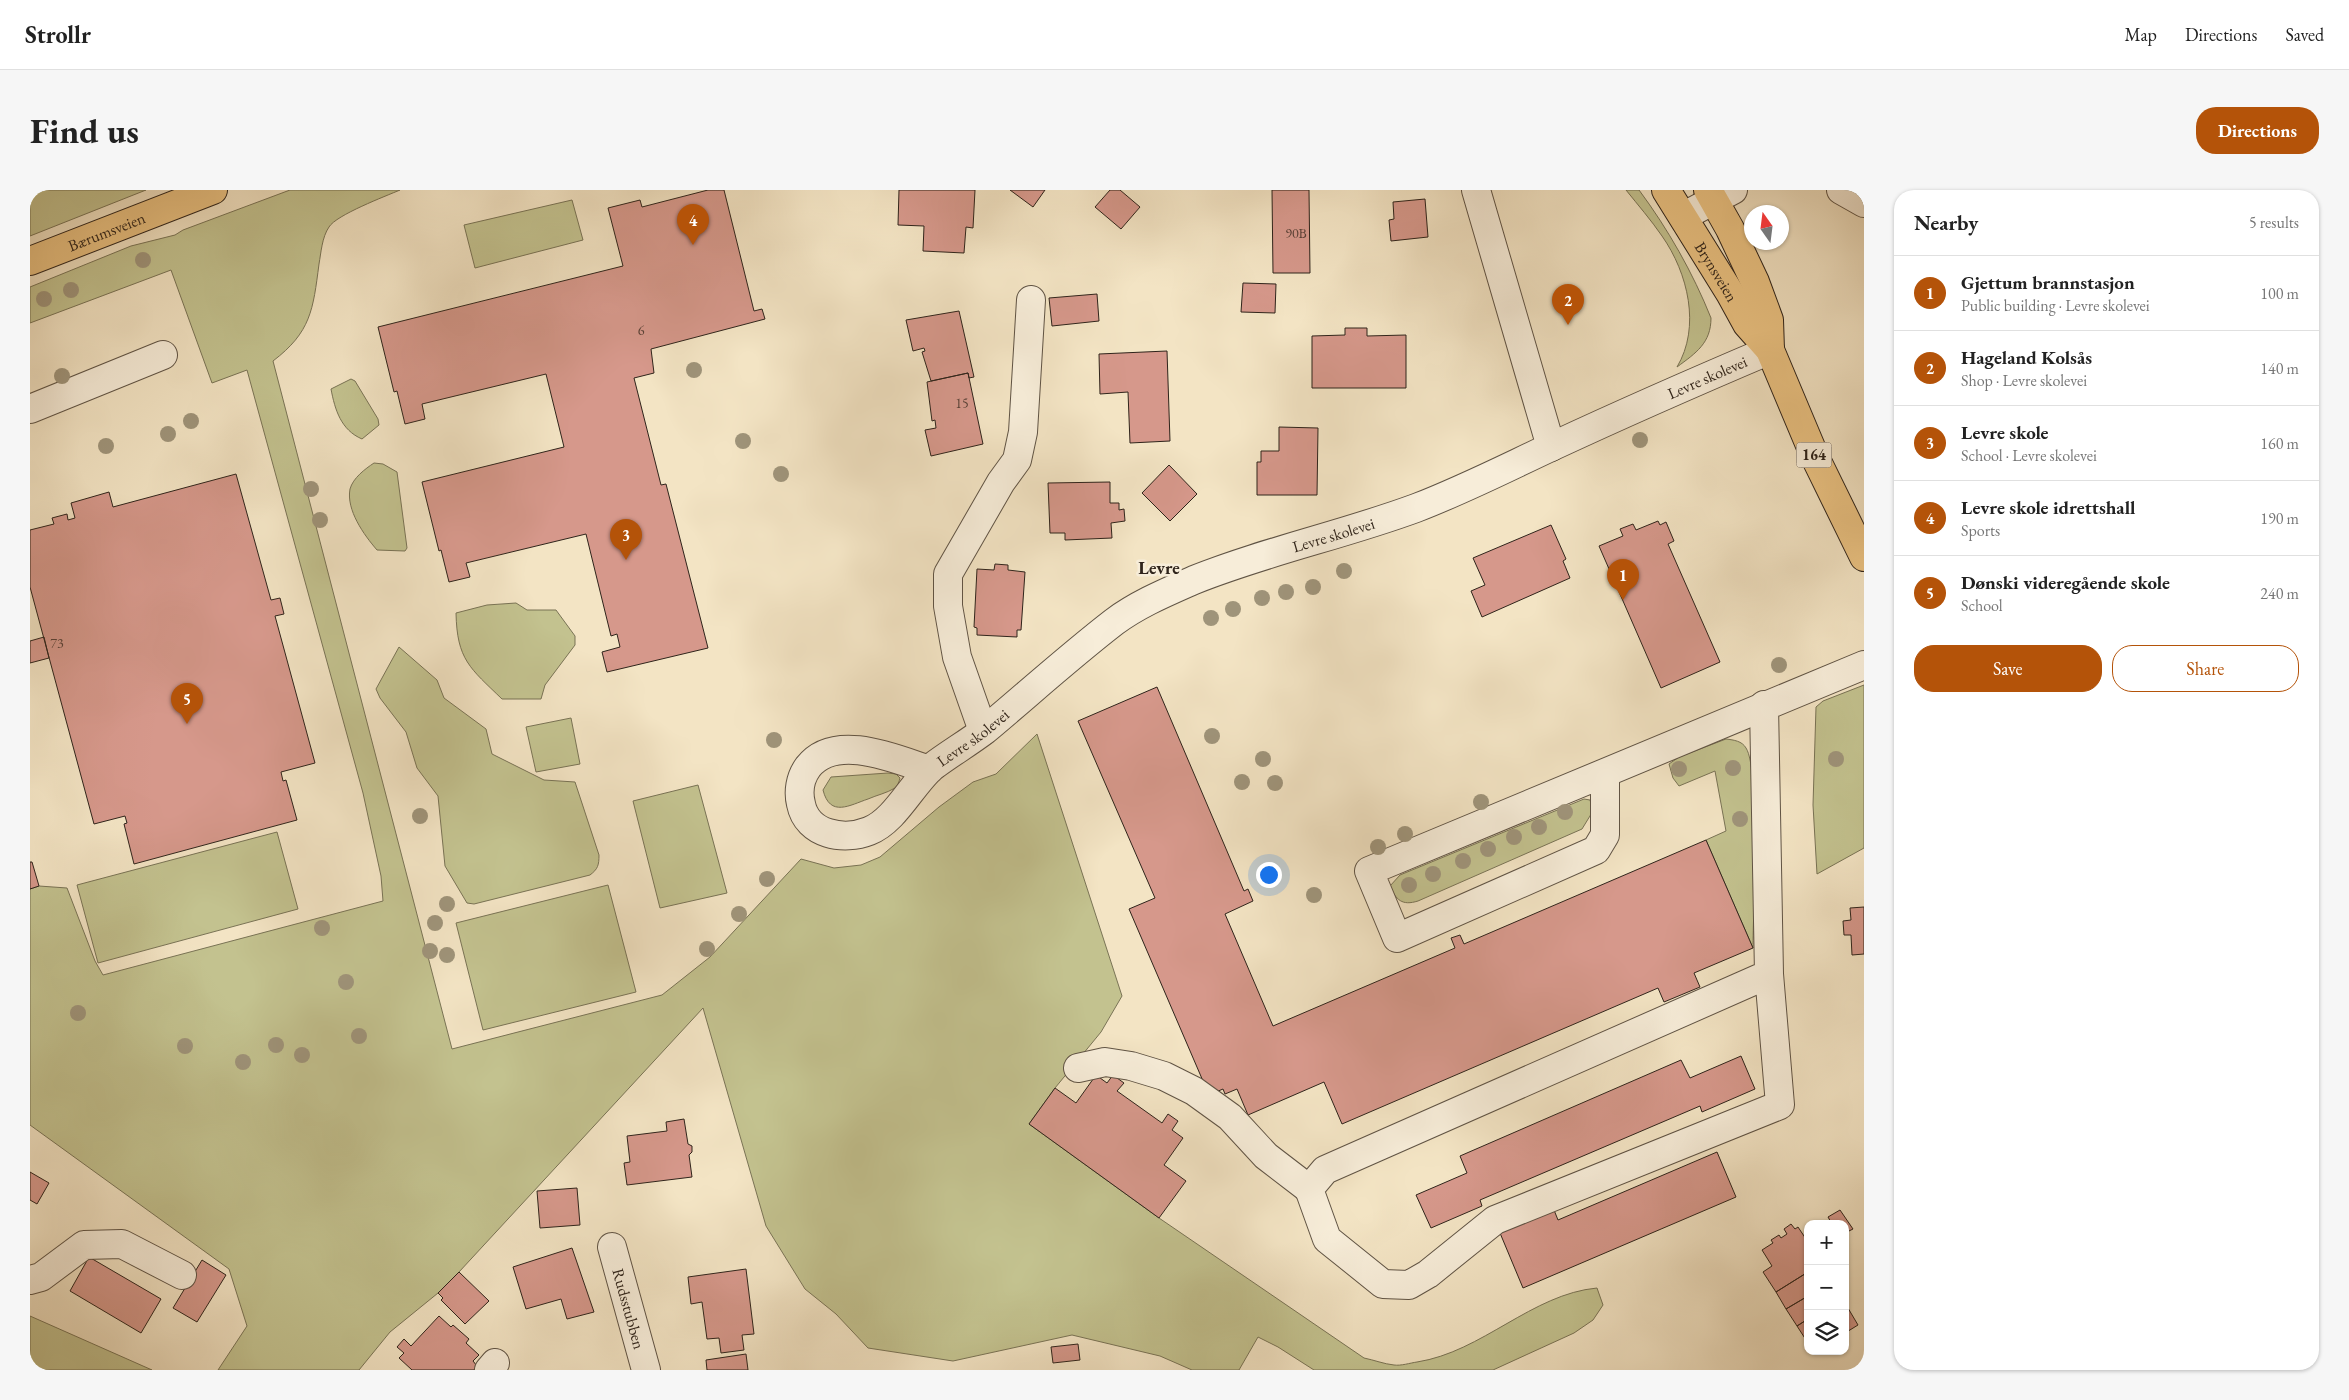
<!DOCTYPE html>
<html lang="en">
<head>
<meta charset="utf-8">
<style>
  body { margin:0; font-family:"EB Garamond",serif; background:#f6f6f6; color:#222 }
  .controls { position:absolute; right:15px; bottom:15px; display:grid; overflow:hidden; border-radius:10px; box-shadow:0 1px 4px #0004 }
  .controls button { width:45px; height:45px; display:grid; place-items:center; padding:0; border:0; border-bottom:1px solid #e0e0e0; background:#fff; color:#222; font:25px sans-serif }
  .compass { position:absolute; left:1714px; top:15px; width:45px; height:45px; border-radius:50%; background:#fff; box-shadow:0 1px 4px #0004; rotate:346deg }
  .you { position:absolute; left:1238px; top:684px; width:18px; height:18px; margin:-12px; border:4px solid #fff; border-radius:50%; background:#1a73e8; box-shadow:0 0 0 8px #1a73e833 }
  .badge { display:grid; place-items:center; width:32px; height:32px; border-radius:50%; background:#b45309; color:#fff; font-size:16px; font-weight:700 }
  .pin { position:absolute; translate:-50% -41px; filter:drop-shadow(0 1px 2px #0008) }
  .pin::after { content:''; position:absolute; top:26px; width:18px; height:15px; background:inherit; clip-path:polygon(0 0,100% 0,50% 100%) }
  .list { margin:0; padding:0; list-style:none }
  h2 { display:flex; justify-content:space-between; align-items:center; height:65px; margin:0; padding:0 20px; font-size:21px }
  h2 small { font-size:16px; font-weight:400; color:#767676 }
  .list li { display:grid; grid-template-columns:32px 1fr auto; gap:15px; align-items:center; box-sizing:border-box; height:75px; padding:0 20px; border-top:1px solid #e0e0e0 }
  .list b { display:block; font-size:19px; white-space:nowrap }
  .list p { margin:0; font-size:16px; white-space:nowrap; color:#767676 }
  .list em { font-size:16px; font-style:normal; color:#767676 }
  .actions { display:flex; gap:10px; padding:15px 20px }
  .actions a { flex:1; padding:11px 0; border:1px solid #b45309; border-radius:20px; text-align:center; font-size:18px; color:#b45309 }
  .actions .main { background:#b45309; color:#fff }
  .icon { flex:none; width:28px; height:28px; fill:none; stroke:currentColor; stroke-width:2; stroke-linecap:round; stroke-linejoin:round }
  .map { position:relative; flex:none; width:1834px; height:1180px; overflow:hidden; border-radius:20px }
  header { display:flex; align-items:center; gap:30px; box-sizing:border-box; height:70px; padding:0 25px; background:#fff; border-bottom:1px solid #e0e0e0 }
  header strong { font-size:24px }
  nav { display:flex; gap:28px; margin-inline-start:auto; font-size:18px }
  .intro { display:flex; align-items:center; justify-content:space-between; box-sizing:border-box; height:120px; padding:0 30px }
  h1 { margin:0; font-size:35px }
  .button { padding:12px 22px; border-radius:20px; background:#b45309; color:#fff; font-size:18px; font-weight:700 }
  main { display:flex; gap:30px; padding:0 30px }
  aside { flex:1; background:#fff; border-radius:20px; box-shadow:0 1px 4px #0004 }
  .map>svg:first-child { display:block }
  .green { fill:#c3c28f; stroke:#797355 }
  .building { fill:#d6988b; stroke:#2f241b }
  .lines { fill:none; stroke-linecap:round; stroke-linejoin:round }
  .minor-casing { stroke:#605445; stroke-width:30 }
  .major-casing { stroke:#2f241b; stroke-width:30 }
  .minor { stroke:#f7edd9; stroke-width:28 }
  .major { stroke:#eac282; stroke-width:28 }
  .tree { fill:#9f947a }
  .labels { text-anchor:middle; stroke-width:5; stroke-linejoin:round; paint-order:stroke }
  .number-label { font-size:14px; fill:#594137 }
  .shield { fill:#f7edd9; stroke:#6b6054; stroke-width:1 }
  .shield-label { font-size:15px; font-weight:bold; fill:#2f241b }
  .street-label { font-size:16px; fill:#2f241b; stroke:#f7edd9 }
  .neighbourhood-label { font-size:18px; font-weight:bold; fill:#2f241b; stroke:#f7edd9 }
</style>
</head>
<body>
<header>
<strong>Strollr</strong>
<nav><a>Map</a><a>Directions</a><a>Saved</a></nav>
</header>
<div class="intro"><h1>Find us</h1><a class="button">Directions</a></div>
<main>
<div class="map">
<svg width="1834" height="1180" viewBox="0 0 1834 1180">
  <rect width="100%" height="100%" fill="#f3e4c4"/>
  <filter id="stains"><feTurbulence type="fractalNoise" baseFrequency=".004" numOctaves="4"/><feColorMatrix values="0 0 0 0 .2 0 0 0 0 .09 0 0 0 0 .02 0 0 0 .5 -.17"/></filter>
  <radialGradient id="worn" r=".72"><stop offset=".6" stop-color="#630" stop-opacity="0"/><stop offset="1" stop-color="#630" stop-opacity=".3"/></radialGradient>
  <!-- green -->
  <path class="green" d="M 15,0 L 116,0 L 0,46 L 0,6 Z
    M 260,0 L 370,0 C 356,6 306,25 299,37 C 292,47 291,63 289,74 C 283,120 281,142 243,171 L 422,859 L 632,805 L 680,767 L 771,669 L 804,678 L 831,675 L 850,667 L 909,617 L 943,592 L 966,584 L 1007,544 L 1092,806 L 1071,842 L 1025,898 L 999,934 L 1129,1028 L 1334,1168 C 1344,1170 1354,1174 1364,1175 C 1371,1176 1380,1173 1387,1172 C 1452,1162 1502,1104 1567,1098 L 1573,1115 L 1563,1130 L 1544,1143 L 1463,1180 L 1284,1180 L 1248,1157 L 1228,1147 L 1209,1180 L 1162,1180 L 1130,1166 L 1042,1145 L 923,1171 L 838,1158 L 806,1124 L 775,1099 L 736,1036 L 673,818 L 429,1082 L 408,1103 L 360,1142 L 329,1180 L 188,1180 L 217,1136 L 199,1079 L 0,935 L 0,699 L 9,696 L 37,698 L 65,771 L 73,785 L 353,711 L 351,686 L 333,603 L 217,180 L 182,193 L 141,80 L 0,133 L 0,97 L 101,56 L 145,45 L 153,40 Z
    M 1596,0 L 1609,0 C 1638,39 1663,83 1681,128 C 1681,153 1666,163 1647,177 C 1671,137 1658,83 1632,46 C 1621,30 1608,15 1596,0 Z
    M 542,10 L 553,50 L 445,78 L 434,35 Z
    M 321,189 L 325,191 L 348,229 L 349,235 L 332,249 C 311,240 305,220 301,199 Z
    M 344,273 L 353,274 L 367,282 L 377,358 L 375,361 L 347,360 C 334,345 316,320 320,299 C 323,288 335,279 344,273 Z
    M 486,413 L 497,420 L 526,420 L 545,446 L 545,455 L 515,495 L 511,509 L 472,509 C 440,478 427,470 426,423 L 457,415 Z
    M 369,457 L 407,490 L 414,508 L 456,539 L 462,564 L 514,590 L 545,592 L 569,665 C 569,675 568,679 560,685 L 444,714 L 437,713 L 415,676 L 408,606 L 387,578 L 376,542 L 350,508 L 346,499 Z
    M 1834,495 L 1834,658 L 1787,684 L 1783,615 L 1786,517 L 1793,511 Z
    M 541,528 L 550,574 L 506,582 L 496,537 Z
    M 1696,549 C 1704,550 1712,551 1716,558 C 1730,579 1723,724 1723,758 L 1676,650 L 1696,641 L 1685,581 L 1649,596 L 1643,588 L 1639,574 L 1649,567 Z
    M 858,583 L 866,584 L 870,588 C 869,592 868,595 865,598 C 857,603 847,605 838,609 C 820,615 800,628 793,600 L 801,587 Z
    M 668,595 L 697,703 L 630,718 L 603,611 Z
    M 1554,609 L 1560,610 L 1563,621 L 1552,639 L 1388,711 C 1372,716 1366,710 1360,696 L 1370,685 Z
    M 247,642 L 268,719 L 68,773 L 47,695 Z
    M 578,695 L 606,802 L 453,840 L 426,733 Z
    M 0,1126 L 122,1180 L 0,1180 Z"/>
  <!-- building -->
  <path class="building" d="M 678,0 L 694,0 L 724,121 L 732,119 L 735,129 L 621,159 L 624,183 L 604,188 L 631,295 L 636,294 L 678,458 L 577,482 L 572,462 L 590,457 L 587,444 L 581,446 L 556,344 L 436,373 L 440,387 L 419,392 L 411,360 L 409,361 L 392,292 L 534,257 L 516,184 L 392,214 L 395,229 L 375,234 L 367,201 L 364,202 L 348,137 L 593,76 L 578,18 L 610,10 L 612,17 Z
    M 869,0 L 945,0 L 943,38 L 936,37 L 934,63 L 893,61 L 894,36 L 868,35 Z
    M 980,0 L 1015,0 L 1003,17 Z
    M 1080,0 L 1090,0 L 1110,17 L 1091,39 L 1065,17 Z
    M 1242,0 L 1279,0 L 1280,83 L 1243,83 Z
    M 1395,9 L 1398,47 L 1361,51 L 1359,30 L 1364,29 L 1363,12 Z
    M 1213,93 L 1246,94 L 1245,123 L 1211,122 Z
    M 1067,104 L 1069,131 L 1022,136 L 1019,108 Z
    M 929,121 L 944,187 L 939,188 L 938,183 L 901,191 L 892,162 L 895,161 L 894,158 L 883,161 L 876,130 Z
    M 1315,138 L 1337,138 L 1337,146 L 1376,145 L 1376,198 L 1282,198 L 1282,146 L 1315,145 Z
    M 1137,161 L 1140,251 L 1100,253 L 1098,202 L 1070,204 L 1069,164 Z
    M 938,183 L 953,254 L 901,266 L 895,240 L 906,238 L 905,230 L 902,231 L 897,192 Z
    M 1249,237 L 1288,238 L 1287,305 L 1227,305 L 1227,272 L 1231,272 L 1231,261 L 1249,261 Z
    M 1139,275 L 1167,304 L 1140,331 L 1112,303 Z
    M 206,284 L 241,410 L 250,408 L 254,424 L 245,426 L 285,573 L 251,582 L 253,591 L 256,590 L 267,630 L 104,674 L 94,634 L 97,633 L 95,626 L 64,634 L 0,397 L 0,340 L 24,334 L 22,328 L 37,324 L 38,330 L 45,328 L 41,313 L 79,302 L 83,317 Z
    M 1080,292 L 1080,313 L 1089,313 L 1089,320 L 1094,319 L 1095,331 L 1081,333 L 1082,348 L 1035,350 L 1035,343 L 1020,343 L 1018,293 Z
    M 1628,331 L 1630,335 L 1636,332 L 1644,351 L 1638,354 L 1690,472 L 1631,498 L 1569,356 L 1593,346 L 1590,339 L 1603,334 L 1606,340 Z
    M 1521,335 L 1536,369 L 1533,371 L 1540,388 L 1452,427 L 1441,401 L 1455,395 L 1443,368 Z
    M 965,374 L 978,375 L 978,380 L 995,382 L 991,440 L 987,440 L 987,447 L 947,445 L 947,438 L 944,437 L 947,379 L 964,380 Z
    M 14,447 L 19,468 L 0,473 L 0,451 Z
    M 1127,497 L 1214,701 L 1218,699 L 1223,711 L 1195,724 L 1243,836 L 1425,758 L 1421,748 L 1430,745 L 1434,754 L 1676,650 L 1723,758 L 1664,783 L 1670,797 L 1634,812 L 1628,798 L 1312,934 L 1294,892 L 1218,925 L 1207,899 L 1195,904 L 1193,899 L 1179,905 L 1099,719 L 1125,708 L 1048,531 Z
    M 0,672 L 2,672 L 9,696 L 0,699 Z
    M 1834,717 L 1834,764 L 1822,765 L 1821,745 L 1814,745 L 1813,731 L 1821,730 L 1820,718 Z
    M 1711,866 L 1725,899 L 1672,922 L 1670,916 L 1450,1010 L 1452,1016 L 1401,1038 L 1386,1005 L 1437,983 L 1430,966 L 1651,870 L 1660,888 Z
    M 1066,885 L 1077,893 L 1083,885 L 1094,893 L 1087,901 L 1132,933 L 1138,924 L 1148,931 L 1142,940 L 1153,948 L 1134,975 L 1156,991 L 1129,1028 L 999,934 L 1025,898 L 1046,913 Z
    M 654,929 L 658,954 L 662,956 L 662,962 L 659,965 L 662,987 L 597,995 L 594,973 L 600,972 L 597,946 L 637,941 L 636,932 Z
    M 1687,962 L 1706,1007 L 1493,1098 L 1470,1043 L 1524,1020 L 1528,1030 Z
    M 0,982 L 19,993 L 7,1014 L 0,1010 Z
    M 547,998 L 550,1035 L 510,1038 L 507,1001 Z
    M 1810,1020 L 1823,1039 L 1815,1043 L 1815,1034 L 1802,1034 L 1798,1027 Z
    M 1761,1034 L 1765,1039 L 1768,1037 L 1778,1052 L 1778,1082 L 1746,1102 L 1733,1082 L 1742,1076 L 1732,1060 L 1743,1053 L 1741,1050 L 1749,1045 L 1751,1048 L 1757,1044 L 1754,1039 Z
    M 542,1058 L 564,1122 L 537,1129 L 531,1109 L 496,1119 L 483,1077 Z
    M 59,1067 L 131,1109 L 111,1143 L 40,1101 Z
    M 172,1070 L 196,1085 L 167,1132 L 143,1118 Z
    M 716,1079 L 724,1144 L 712,1145 L 714,1160 L 691,1163 L 689,1148 L 677,1149 L 672,1112 L 661,1114 L 658,1087 Z
    M 429,1082 L 459,1111 L 435,1134 L 411,1110 L 413,1108 L 408,1103 Z
    M 1778,1082 L 1778,1106 L 1756,1119 L 1746,1102 Z
    M 1778,1106 L 1778,1129 L 1767,1136 L 1756,1119 Z
    M 1815,1113 L 1828,1135 L 1815,1143 Z
    M 409,1126 L 421,1137 L 423,1135 L 439,1149 L 436,1153 L 449,1165 L 443,1171 L 447,1176 L 444,1180 L 382,1180 L 369,1168 L 374,1163 L 367,1157 L 374,1149 L 381,1156 Z
    M 1778,1129 L 1778,1153 L 1767,1136 Z
    M 1048,1154 L 1050,1170 L 1023,1173 L 1021,1157 Z
    M 716,1164 L 718,1180 L 677,1180 L 676,1170 Z"/>
  <g class="lines">
    <!-- minor casing -->
    <g class="minor-casing">
      <g id="minor">
        <path d="M 1446,0 L 1521,257"/>
        <path d="M 1811,0 L 1834,13"/>
        <path d="M 1654,26 L 1703,0"/>
        <path d="M 0,219 L 133,165"/>
        <path d="M 1734,515 L 1739,784 L 1750,915 L 1465,1030 L 1398,1084 L 1379,1095 L 1353,1094 L 1297,1049 L 1279,999 L 1295,980 L 1739,784"/>
        <path d="M 953,541 L 927,467 L 918,416 L 918,384 L 971,292 L 987,270 L 993,242 L 1001,110"/>
        <path id="s1" d="M 899,580 C 866,569 805,542 778,577 C 770,588 768,602 771,614 C 777,645 814,651 839,641 C 865,631 882,594 902,577 C 919,564 938,553 955,540 C 998,504 1040,466 1084,432 C 1108,414 1137,402 1164,390 C 1236,361 1313,345 1386,318 C 1433,300 1476,278 1521,257 C 1594,223 1667,191 1740,160"/>
        <path d="M 1575,583 L 1575,645 L 1566,660 L 1367,748 L 1339,681 L 1834,475"/>
        <path d="M 1048,878 L 1075,872 L 1101,876 L 1134,886 L 1164,901 L 1200,927 L 1236,966 L 1279,999"/>
        <path id="s2" d="M 582,1057 L 616,1180"/>
        <path d="M 0,1090 L 11,1087 L 54,1055 L 92,1054 L 152,1085"/>
        <path d="M 459,1180 L 465,1173"/>
      </g>
    </g>
    <!-- major casing -->
    <g class="major-casing">
      <g id="major">
        <path id="s3" d="M 1636,0 L 1700,103 L 1717,134 L 1740,160"/>
        <path d="M 1678,0 L 1700,39 L 1725,92 L 1739,130 L 1740,160 L 1785,267 L 1834,367"/>
        <path id="s4" d="M 0,71 L 183,0"/>
      </g>
    </g>
    <!-- minor -->
    <use href="#minor" class="minor"/>
    <!-- major -->
    <use href="#major" class="major"/>
  </g>
  <!-- trees -->
  <g class="tree">
    <circle cx="113" cy="70" r="8"/>
    <circle cx="41" cy="100" r="8"/>
    <circle cx="14" cy="109" r="8"/>
    <circle cx="664" cy="180" r="8"/>
    <circle cx="32" cy="186" r="8"/>
    <circle cx="161" cy="231" r="8"/>
    <circle cx="138" cy="244" r="8"/>
    <circle cx="1610" cy="250" r="8"/>
    <circle cx="713" cy="251" r="8"/>
    <circle cx="76" cy="256" r="8"/>
    <circle cx="751" cy="284" r="8"/>
    <circle cx="281" cy="299" r="8"/>
    <circle cx="290" cy="330" r="8"/>
    <circle cx="1314" cy="381" r="8"/>
    <circle cx="1283" cy="397" r="8"/>
    <circle cx="1256" cy="402" r="8"/>
    <circle cx="1232" cy="408" r="8"/>
    <circle cx="1203" cy="419" r="8"/>
    <circle cx="1181" cy="428" r="8"/>
    <circle cx="1749" cy="475" r="8"/>
    <circle cx="1182" cy="546" r="8"/>
    <circle cx="744" cy="550" r="8"/>
    <circle cx="1233" cy="569" r="8"/>
    <circle cx="1806" cy="569" r="8"/>
    <circle cx="1703" cy="578" r="8"/>
    <circle cx="1649" cy="579" r="8"/>
    <circle cx="1212" cy="592" r="8"/>
    <circle cx="1245" cy="593" r="8"/>
    <circle cx="1451" cy="612" r="8"/>
    <circle cx="1535" cy="622" r="8"/>
    <circle cx="390" cy="626" r="8"/>
    <circle cx="1710" cy="629" r="8"/>
    <circle cx="1509" cy="637" r="8"/>
    <circle cx="1375" cy="644" r="8"/>
    <circle cx="1484" cy="647" r="8"/>
    <circle cx="1348" cy="657" r="8"/>
    <circle cx="1458" cy="659" r="8"/>
    <circle cx="1433" cy="671" r="8"/>
    <circle cx="1403" cy="684" r="8"/>
    <circle cx="737" cy="689" r="8"/>
    <circle cx="1379" cy="695" r="8"/>
    <circle cx="1284" cy="705" r="8"/>
    <circle cx="417" cy="714" r="8"/>
    <circle cx="709" cy="724" r="8"/>
    <circle cx="405" cy="733" r="8"/>
    <circle cx="292" cy="738" r="8"/>
    <circle cx="677" cy="759" r="8"/>
    <circle cx="400" cy="761" r="8"/>
    <circle cx="417" cy="765" r="8"/>
    <circle cx="316" cy="792" r="8"/>
    <circle cx="48" cy="823" r="8"/>
    <circle cx="329" cy="846" r="8"/>
    <circle cx="246" cy="855" r="8"/>
    <circle cx="155" cy="856" r="8"/>
    <circle cx="272" cy="865" r="8"/>
    <circle cx="213" cy="872" r="8"/>
  </g>
  <g class="labels">
    <!-- number labels -->
    <g class="number-label">
      <text x="1266" y="48">90B</text>
      <text x="611" y="145">6</text>
      <text x="932" y="218">15</text>
      <text x="27" y="458">73</text>
    </g>
    <!-- shield labels -->
    <rect class="shield" x="1766.5" y="252.5" width="35" height="25" rx="4"/>
    <g class="shield-label">
      <text x="1784" y="270">164</text>
    </g>
    <!-- street labels -->
    <g class="street-label">
      <text dy="6" stroke="none"><textPath href="#s4" startOffset="82">Bærumsveien</textPath></text>
      <text dy="6" stroke="none"><textPath href="#s3" startOffset="96">Brynsveien</textPath></text>
      <text dy="6" stroke="none"><textPath href="#s1" startOffset="1218">Levre skolevei</textPath></text>
      <text dy="6" stroke="none"><textPath href="#s1" startOffset="812">Levre skolevei</textPath></text>
      <text dy="6" stroke="none"><textPath href="#s1" startOffset="392">Levre skolevei</textPath></text>
      <text dy="6" stroke="none"><textPath href="#s2" startOffset="64">Rudsstubben</textPath></text>
    </g>
    <!-- neighbourhood labels -->
    <g class="neighbourhood-label">
      <text x="1129" y="384">Levre</text>
    </g>
  </g>
  <rect width="100%" height="100%" filter="url(#stains)"/>
  <rect width="100%" height="100%" fill="url(#worn)"/>
</svg>
<div class="controls">
<button>+</button>
<button>−</button>
<button><svg class="icon" aria-label="layers" viewBox="0 0 24 24"><path d="M12 4l9 5-9 5-9-5zM3 14l9 5 9-5"/></svg></button>
</div>
<svg class="compass" viewBox="-18 -18 36 36"><path d="M0-13l5 13h-10z" fill="#e53935"/><path d="M0 13l5-13h-10z" fill="#767676"/></svg>
<div class="you"></div>
<div class="pin badge" style="left:1593px;top:410px">1</div>
<div class="pin badge" style="left:1538px;top:135px">2</div>
<div class="pin badge" style="left:596px;top:370px">3</div>
<div class="pin badge" style="left:663px;top:55px">4</div>
<div class="pin badge" style="left:157px;top:534px">5</div>
</div>
<aside>
<h2>Nearby<small>5 results</small></h2>
<ul class="list">
<li><span class="badge">1</span><div><b>Gjettum brannstasjon</b><p>Public building · Levre skolevei</p></div><em>100 m</em></li>
<li><span class="badge">2</span><div><b>Hageland Kolsås</b><p>Shop · Levre skolevei</p></div><em>140 m</em></li>
<li><span class="badge">3</span><div><b>Levre skole</b><p>School · Levre skolevei</p></div><em>160 m</em></li>
<li><span class="badge">4</span><div><b>Levre skole idrettshall</b><p>Sports</p></div><em>190 m</em></li>
<li><span class="badge">5</span><div><b>Dønski videregående skole</b><p>School</p></div><em>240 m</em></li>
</ul>
<div class="actions"><a class="main">Save</a><a>Share</a></div>
</aside>
</main>
</body>
</html>
